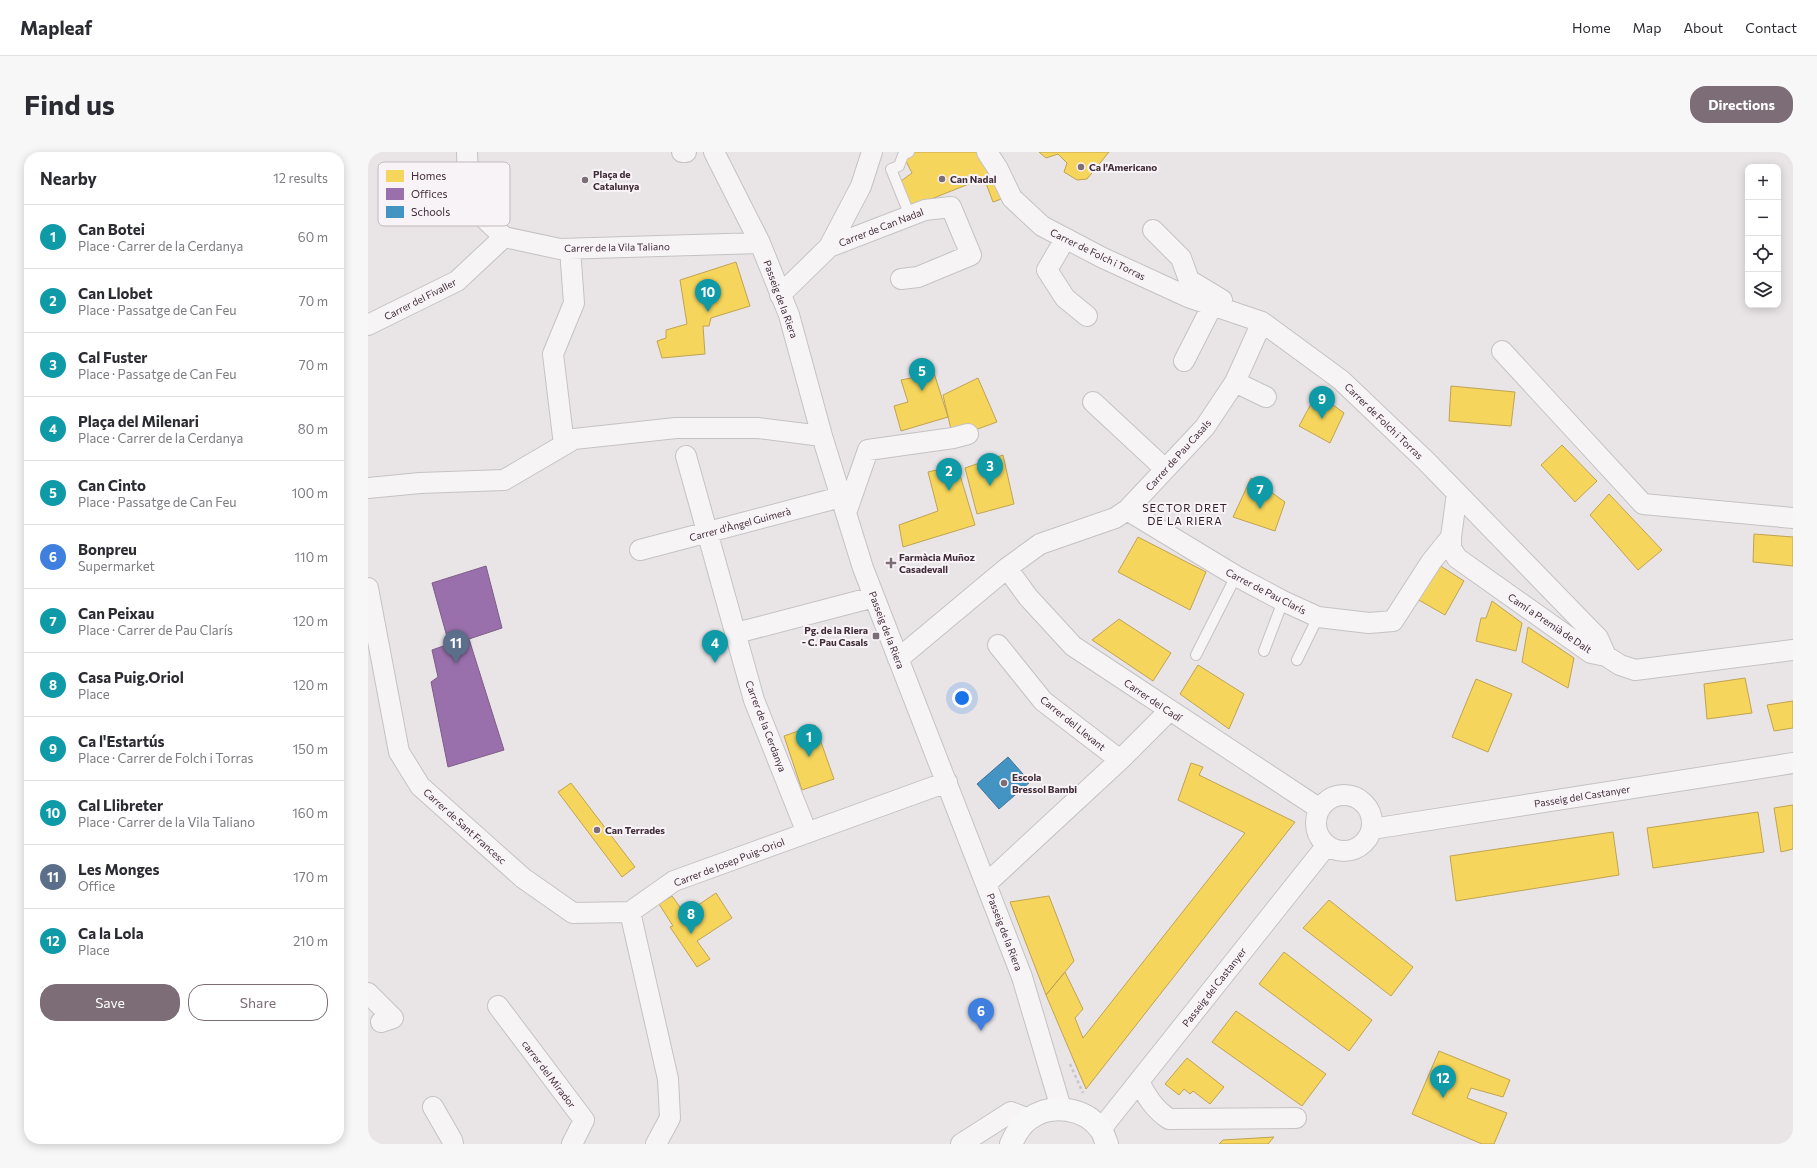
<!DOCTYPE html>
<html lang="en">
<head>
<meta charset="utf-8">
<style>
  body { margin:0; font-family:Commissioner,sans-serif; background:#f7f7f7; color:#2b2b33 }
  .controls { position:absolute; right:12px; top:12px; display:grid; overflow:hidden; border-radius:8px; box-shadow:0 2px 10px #0003 }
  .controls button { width:36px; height:36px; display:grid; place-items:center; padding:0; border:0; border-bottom:1px solid #e1e1e2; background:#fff; color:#2b2b33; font:20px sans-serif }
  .you { position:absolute; left:594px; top:546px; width:14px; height:14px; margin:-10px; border:3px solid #fff; border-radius:50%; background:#1a73e8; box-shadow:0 0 0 6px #1a73e833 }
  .badge { display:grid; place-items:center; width:26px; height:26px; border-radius:50%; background:#7c6d76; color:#fff; font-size:13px; font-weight:700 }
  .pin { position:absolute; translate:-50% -33px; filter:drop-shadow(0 1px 2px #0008) }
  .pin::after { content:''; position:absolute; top:21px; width:14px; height:12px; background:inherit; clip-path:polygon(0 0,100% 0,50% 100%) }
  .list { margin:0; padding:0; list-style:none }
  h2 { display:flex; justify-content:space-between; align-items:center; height:52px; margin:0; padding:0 16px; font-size:17px }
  h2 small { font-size:13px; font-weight:400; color:#7c7c81 }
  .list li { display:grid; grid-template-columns:26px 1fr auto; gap:12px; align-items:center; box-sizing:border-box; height:64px; padding:0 16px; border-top:1px solid #e1e1e2 }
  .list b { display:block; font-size:15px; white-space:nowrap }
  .list p { margin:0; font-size:13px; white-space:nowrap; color:#7c7c81 }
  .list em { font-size:13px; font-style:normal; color:#7c7c81 }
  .actions { display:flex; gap:8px; padding:12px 16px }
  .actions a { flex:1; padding:9px 0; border:1px solid #7c6d76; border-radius:16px; text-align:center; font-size:14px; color:#7c6d76 }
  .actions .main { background:#7c6d76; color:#fff }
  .icon { flex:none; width:22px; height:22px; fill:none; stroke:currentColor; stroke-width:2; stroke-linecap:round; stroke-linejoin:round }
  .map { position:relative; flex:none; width:1425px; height:992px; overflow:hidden; border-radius:16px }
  header { display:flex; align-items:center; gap:24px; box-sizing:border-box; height:56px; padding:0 20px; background:#fff; border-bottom:1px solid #e1e1e2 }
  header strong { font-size:19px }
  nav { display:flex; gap:22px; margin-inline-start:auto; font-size:14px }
  .intro { display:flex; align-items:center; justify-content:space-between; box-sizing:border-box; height:96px; padding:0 24px }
  h1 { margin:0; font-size:28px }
  .button { padding:10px 18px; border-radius:16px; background:#7c6d76; color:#fff; font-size:14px; font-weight:700 }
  main { display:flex; gap:24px; padding:0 24px }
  aside { flex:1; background:#fff; border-radius:16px; box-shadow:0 2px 10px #0003 }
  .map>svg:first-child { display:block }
  .homes { fill:#f6d55c; stroke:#c0a352 }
  .offices { fill:#9970ab; stroke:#7f5c89 }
  .schools { fill:#4393c3; stroke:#42749a }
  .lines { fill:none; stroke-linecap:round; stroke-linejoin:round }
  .lane-casing { stroke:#c5c2c4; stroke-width:12 }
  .street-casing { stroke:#c5c2c4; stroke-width:22 }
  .secondary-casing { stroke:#c5c2c4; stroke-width:24 }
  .path { stroke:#c8c4c7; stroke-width:2.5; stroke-dasharray:3 3; stroke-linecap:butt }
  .lane { stroke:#f6f4f5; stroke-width:10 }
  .street { stroke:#f6f4f5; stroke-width:20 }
  .secondary { stroke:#f8f7f8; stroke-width:22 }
  .poi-dot { fill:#7c6d76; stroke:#f8f3f6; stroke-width:1.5 }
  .labels { text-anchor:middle; stroke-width:4; stroke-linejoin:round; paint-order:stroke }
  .poi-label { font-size:10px; font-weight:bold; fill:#412d39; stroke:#f8f3f6; text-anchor:start }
  .street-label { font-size:10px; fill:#412d39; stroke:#f8f3f6 }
  .neighbourhood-label { font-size:11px; letter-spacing:1px; fill:#321f2a; stroke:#f8f3f6 }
  .key { fill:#f8f3f6; stroke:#c1b8bd; stroke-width:1 }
  .key-label { font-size:11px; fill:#412d39 }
</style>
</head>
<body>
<header>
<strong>Mapleaf</strong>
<nav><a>Home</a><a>Map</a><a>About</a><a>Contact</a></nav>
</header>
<div class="intro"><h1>Find us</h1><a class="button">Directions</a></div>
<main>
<aside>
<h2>Nearby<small>12 results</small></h2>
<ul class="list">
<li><span class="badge" style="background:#0f9aa8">1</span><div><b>Can Botei</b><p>Place · Carrer de la Cerdanya</p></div><em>60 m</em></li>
<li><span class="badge" style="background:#0f9aa8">2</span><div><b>Can Llobet</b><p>Place · Passatge de Can Feu</p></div><em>70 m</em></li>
<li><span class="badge" style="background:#0f9aa8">3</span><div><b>Cal Fuster</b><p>Place · Passatge de Can Feu</p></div><em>70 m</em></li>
<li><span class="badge" style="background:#0f9aa8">4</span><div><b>Plaça del Milenari</b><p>Place · Carrer de la Cerdanya</p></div><em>80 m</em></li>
<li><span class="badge" style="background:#0f9aa8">5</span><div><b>Can Cinto</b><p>Place · Passatge de Can Feu</p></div><em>100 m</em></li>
<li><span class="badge" style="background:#3f7fe0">6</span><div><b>Bonpreu</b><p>Supermarket</p></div><em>110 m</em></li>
<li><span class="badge" style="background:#0f9aa8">7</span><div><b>Can Peixau</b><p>Place · Carrer de Pau Clarís</p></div><em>120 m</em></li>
<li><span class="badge" style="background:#0f9aa8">8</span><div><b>Casa Puig.Oriol</b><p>Place</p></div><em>120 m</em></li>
<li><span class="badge" style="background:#0f9aa8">9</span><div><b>Ca l'Estartús</b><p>Place · Carrer de Folch i Torras</p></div><em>150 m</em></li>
<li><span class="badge" style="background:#0f9aa8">10</span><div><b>Cal Llibreter</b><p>Place · Carrer de la Vila Taliano</p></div><em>160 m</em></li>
<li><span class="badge" style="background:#5c6f8a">11</span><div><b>Les Monges</b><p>Office</p></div><em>170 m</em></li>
<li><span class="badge" style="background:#0f9aa8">12</span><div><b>Ca la Lola</b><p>Place</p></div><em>210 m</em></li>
</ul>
<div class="actions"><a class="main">Save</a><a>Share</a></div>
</aside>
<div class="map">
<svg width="1425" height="992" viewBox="0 0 1425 992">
  <rect width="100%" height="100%" fill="#e9e5e7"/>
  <!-- homes -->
  <path class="homes" d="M 542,0 L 611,0 L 639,45 L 625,50 L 616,26 L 543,55 L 533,29 L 544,21 L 535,3 Z
    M 671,0 L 741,0 L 719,27 L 709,28 L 696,20 L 699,11 L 690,2 L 678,6 Z
    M 368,110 L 382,154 L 343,166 L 341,174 L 335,174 L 337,202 L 294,206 L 289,189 L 298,186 L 298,178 L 319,172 L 312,128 Z
    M 566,221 L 580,265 L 533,279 L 526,254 L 540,250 L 533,228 Z
    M 610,226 L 629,270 L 585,286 L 575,243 Z
    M 1083,234 L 1147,240 L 1143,274 L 1081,269 Z
    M 949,241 L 976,261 L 962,291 L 931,274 Z
    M 1194,293 L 1229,329 L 1207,350 L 1173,313 Z
    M 635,303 L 646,352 L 609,362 L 597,316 Z
    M 589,313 L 607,373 L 535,395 L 531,373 L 570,359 L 560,320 Z
    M 883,326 L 917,350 L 907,379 L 865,365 Z
    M 1241,342 L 1294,398 L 1270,418 L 1222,363 Z
    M 1386,382 L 1425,385 L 1425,414 L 1385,410 Z
    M 770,385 L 838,420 L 822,458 L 750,420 Z
    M 1071,413 L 1096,429 L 1077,463 L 1049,447 Z
    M 1124,449 L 1154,471 L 1148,499 L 1108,489 L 1113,466 L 1118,466 Z
    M 751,467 L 803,501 L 785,529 L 724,488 Z
    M 1160,475 L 1206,506 L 1200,536 L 1154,510 Z
    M 830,513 L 876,542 L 861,577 L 812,542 Z
    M 1377,526 L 1384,561 L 1339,567 L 1336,532 Z
    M 1108,527 L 1144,542 L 1120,600 L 1084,585 Z
    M 1425,549 L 1425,576 L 1406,579 L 1399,553 Z
    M 447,573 L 466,627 L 434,638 L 416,584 Z
    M 823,611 L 835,615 L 831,623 L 927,670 L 718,937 L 678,843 L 697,820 L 715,857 L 707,866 L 715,886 L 877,681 L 810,648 Z
    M 203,631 L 267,715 L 254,725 L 190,640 Z
    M 1425,653 L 1425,697 L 1413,700 L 1406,656 Z
    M 1390,660 L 1396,700 L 1285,716 L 1279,676 Z
    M 1245,680 L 1251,723 L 1088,749 L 1082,704 Z
    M 348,741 L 364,766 L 329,789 L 342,807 L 329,815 L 302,775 L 305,774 L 291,752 L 304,744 L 317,762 Z
    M 681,744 L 706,809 L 678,843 L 642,750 Z
    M 961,748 L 1045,815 L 1023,844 L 935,776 Z
    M 916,800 L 1004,868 L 981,899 L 891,832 Z
    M 868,859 L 958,922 L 934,954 L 844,890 Z
    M 1071,899 L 1142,928 L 1135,945 L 1103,936 L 1099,946 L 1139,961 L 1126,992 L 1114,992 L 1044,962 Z
    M 819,906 L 856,935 L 842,952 L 825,939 L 822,942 L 816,937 L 811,943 L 797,932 Z
    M 906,985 L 900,992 L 851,992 L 855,988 Z"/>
  <!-- offices -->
  <path class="offices" d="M 118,414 L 134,476 L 101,487 L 136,598 L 80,615 L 63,530 L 70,525 L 64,498 L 81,492 L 64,431 Z"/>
  <!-- schools -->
  <path class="schools" d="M 640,605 L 662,630 L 631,657 L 609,632 Z"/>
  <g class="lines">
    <!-- lane casing -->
    <g class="lane-casing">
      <path id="lane" d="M 541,0 L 535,3 L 531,14 L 523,17 L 542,64
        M 896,499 L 915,449
        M 828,503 L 868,424
        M 929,508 L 950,465"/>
    </g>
    <!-- street casing -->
    <g class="street-casing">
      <path id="street" d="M 99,0 L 101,52 L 136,85 L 192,97 L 392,91
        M 314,0 L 318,0
        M 346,0 L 392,91 L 421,163 L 454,284 L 495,416 L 654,825 L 693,956
        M 619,0 L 630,17 L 644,46 L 674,74 L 735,106 L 820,145 L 894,170 L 973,228 L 1058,309 L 1230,486 L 1238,504
        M 785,78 L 813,106 L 821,128 L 854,148
        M 697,87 L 679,118 L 697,146 L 719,164
        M 461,95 L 557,58 L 583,55 L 603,103 L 550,125 L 533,127
        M 412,143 L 461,95 L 493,34 L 504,0
        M 0,173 L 89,129 L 136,85
        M 1134,199 L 1275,352 L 1425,366
        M 816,209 L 844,154
        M 867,230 L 898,245
        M 725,250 L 797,317
        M 196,293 L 185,202 L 206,151 L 202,97
        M 318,304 L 386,548 L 439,681
        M 0,336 L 52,331 L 136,328 L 206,287 L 308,276 L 390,276 L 454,284
        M 759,358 L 868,424 L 915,449 L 950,465 L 1001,471 L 1025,469 L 1063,410 L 1083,385 L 1089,341
        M 478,361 L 500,298 L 585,286 L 600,282
        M 1083,385 L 1083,396 L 1089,406 L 1223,501 L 1238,504 L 1252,513 L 1267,518 L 1425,498
        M 272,398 L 473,345
        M 639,416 L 660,445 L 705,494 L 952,657
        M 0,436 L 31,600 L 52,634 L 155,726 L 205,761 L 262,760
        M 376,479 L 506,445
        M 630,493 L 675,549 L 752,608
        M 530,507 L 639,416 L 672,392 L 747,366 L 759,358 L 837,275 L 867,230 L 894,170
        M948 671a28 28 0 1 1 56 0a28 28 0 1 1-56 0Z
        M 1004,677 L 1425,611
        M 618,732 L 752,608 L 801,559
        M 0,841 L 25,866 L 13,870
        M 130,854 L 216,968 L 204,992
        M 771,930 C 779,945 786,957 801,967 L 928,966
        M 65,955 L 84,988 L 85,992
        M 733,977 L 959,693
        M 288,992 L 302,966 L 300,927 L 262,760 L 306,729 L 579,630
        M 593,992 L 643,960 L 661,967"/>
    </g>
    <!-- secondary casing -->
    <g class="secondary-casing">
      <path id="secondary" d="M 643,992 C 647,983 652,973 661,967 C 682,951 717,955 733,978 C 736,982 737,988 739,992"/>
    </g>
    <!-- path -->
    <path class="path" d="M 702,912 L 715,941"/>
    <!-- lane -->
    <use href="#lane" class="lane"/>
    <!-- street -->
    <use href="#street" class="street"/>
    <!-- secondary -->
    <use href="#secondary" class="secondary"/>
  </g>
  <!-- markers -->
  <g class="poi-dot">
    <circle cx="713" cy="15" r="4"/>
    <circle cx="574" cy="27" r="4"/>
    <circle cx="217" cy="28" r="4"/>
    <path d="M521 405h4v4h4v4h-4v4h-4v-4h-4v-4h4z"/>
    <rect x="504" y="480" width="8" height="8" rx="2"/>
    <circle cx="636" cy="631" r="4"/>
    <circle cx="229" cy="678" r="4"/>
  </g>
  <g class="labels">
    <!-- poi labels -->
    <g class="poi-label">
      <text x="721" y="19">Ca l'Americano</text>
      <text x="225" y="26">Plaça de<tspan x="225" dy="12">Catalunya</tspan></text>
      <text x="582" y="31">Can Nadal</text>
      <text x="531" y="409">Farmàcia Muñoz<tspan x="531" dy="12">Casadevall</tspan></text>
      <text x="500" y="482" text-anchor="end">Pg. de la Riera<tspan x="500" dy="12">- C. Pau Casals</tspan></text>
      <text x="644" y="629">Escola<tspan x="644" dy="12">Bressol Bambi</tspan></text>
      <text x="237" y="682">Can Terrades</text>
    </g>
    <!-- street labels -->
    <g class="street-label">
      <text transform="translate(513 75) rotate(-21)" y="4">Carrer de Can Nadal</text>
      <text transform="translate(249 95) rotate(-1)" y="4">Carrer de la Vila Taliano</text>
      <text transform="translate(730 102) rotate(26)" y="4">Carrer de Folch i Torras</text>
      <text transform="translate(52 147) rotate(-27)" y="4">Carrer del Fivaller</text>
      <text transform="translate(413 147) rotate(70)" y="4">Passeig de la Riera</text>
      <text transform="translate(1016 269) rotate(44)" y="4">Carrer de Folch i Torras</text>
      <text transform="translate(810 303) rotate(-48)" y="4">Carrer de Pau Casals</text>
      <text transform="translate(372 372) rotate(-15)" y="4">Carrer d'Àngel Guimerà</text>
      <text transform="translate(898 439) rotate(27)" y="4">Carrer de Pau Clarís</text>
      <text transform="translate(1182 471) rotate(34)" y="4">Camí a Premià de Dalt</text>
      <text transform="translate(519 478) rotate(69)" y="4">Passeig de la Riera</text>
      <text transform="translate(785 548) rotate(34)" y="4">Carrer del Cadí</text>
      <text transform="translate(705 571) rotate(39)" y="4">Carrer del Llevant</text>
      <text transform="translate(398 574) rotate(69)" y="4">Carrer de la Cerdanya</text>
      <text transform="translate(1214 644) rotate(-9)" y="4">Passeig del Castanyer</text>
      <text transform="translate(97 674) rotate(42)" y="4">Carrer de Sant Francesc</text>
      <text transform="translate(361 710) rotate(-21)" y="4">Carrer de Josep Puig-Oriol</text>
      <text transform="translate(637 780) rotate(69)" y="4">Passeig de la Riera</text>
      <text transform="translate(846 835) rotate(-52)" y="4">Passeig del Castanyer</text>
      <text transform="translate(181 922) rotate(53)" y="4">carrer del Mirador</text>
    </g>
    <!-- neighbourhood labels -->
    <g class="neighbourhood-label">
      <text x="817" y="360">SECTOR DRET<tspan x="817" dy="13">DE LA RIERA</tspan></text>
    </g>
  </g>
  <!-- legend -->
  <rect x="10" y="10" width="132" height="64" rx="6" class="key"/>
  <rect x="18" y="18" width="18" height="12" fill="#f6d55c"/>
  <rect x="18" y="36" width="18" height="12" fill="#9970ab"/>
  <rect x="18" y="54" width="18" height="12" fill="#4393c3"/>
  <g class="key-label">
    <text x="43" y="28">Homes</text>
    <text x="43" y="46">Offices</text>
    <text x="43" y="64">Schools</text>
  </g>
</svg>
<div class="controls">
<button>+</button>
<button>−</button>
<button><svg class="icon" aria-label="locate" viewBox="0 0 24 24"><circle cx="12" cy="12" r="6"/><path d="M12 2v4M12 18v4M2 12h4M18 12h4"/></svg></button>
<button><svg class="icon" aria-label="layers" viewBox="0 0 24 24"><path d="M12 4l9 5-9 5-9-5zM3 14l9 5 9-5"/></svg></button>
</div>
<div class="you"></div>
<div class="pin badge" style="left:441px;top:605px;background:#0f9aa8">1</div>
<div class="pin badge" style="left:581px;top:339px;background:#0f9aa8">2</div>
<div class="pin badge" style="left:622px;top:334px;background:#0f9aa8">3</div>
<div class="pin badge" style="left:347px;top:511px;background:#0f9aa8">4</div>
<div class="pin badge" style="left:554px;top:239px;background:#0f9aa8">5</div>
<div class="pin badge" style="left:613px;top:879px;background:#3f7fe0">6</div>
<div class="pin badge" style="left:892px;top:357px;background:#0f9aa8">7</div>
<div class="pin badge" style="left:323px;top:782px;background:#0f9aa8">8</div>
<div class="pin badge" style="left:954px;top:267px;background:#0f9aa8">9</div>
<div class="pin badge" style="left:340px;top:160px;background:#0f9aa8">10</div>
<div class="pin badge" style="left:88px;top:511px;background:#5c6f8a">11</div>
<div class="pin badge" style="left:1075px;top:946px;background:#0f9aa8">12</div>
</div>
</main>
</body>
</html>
